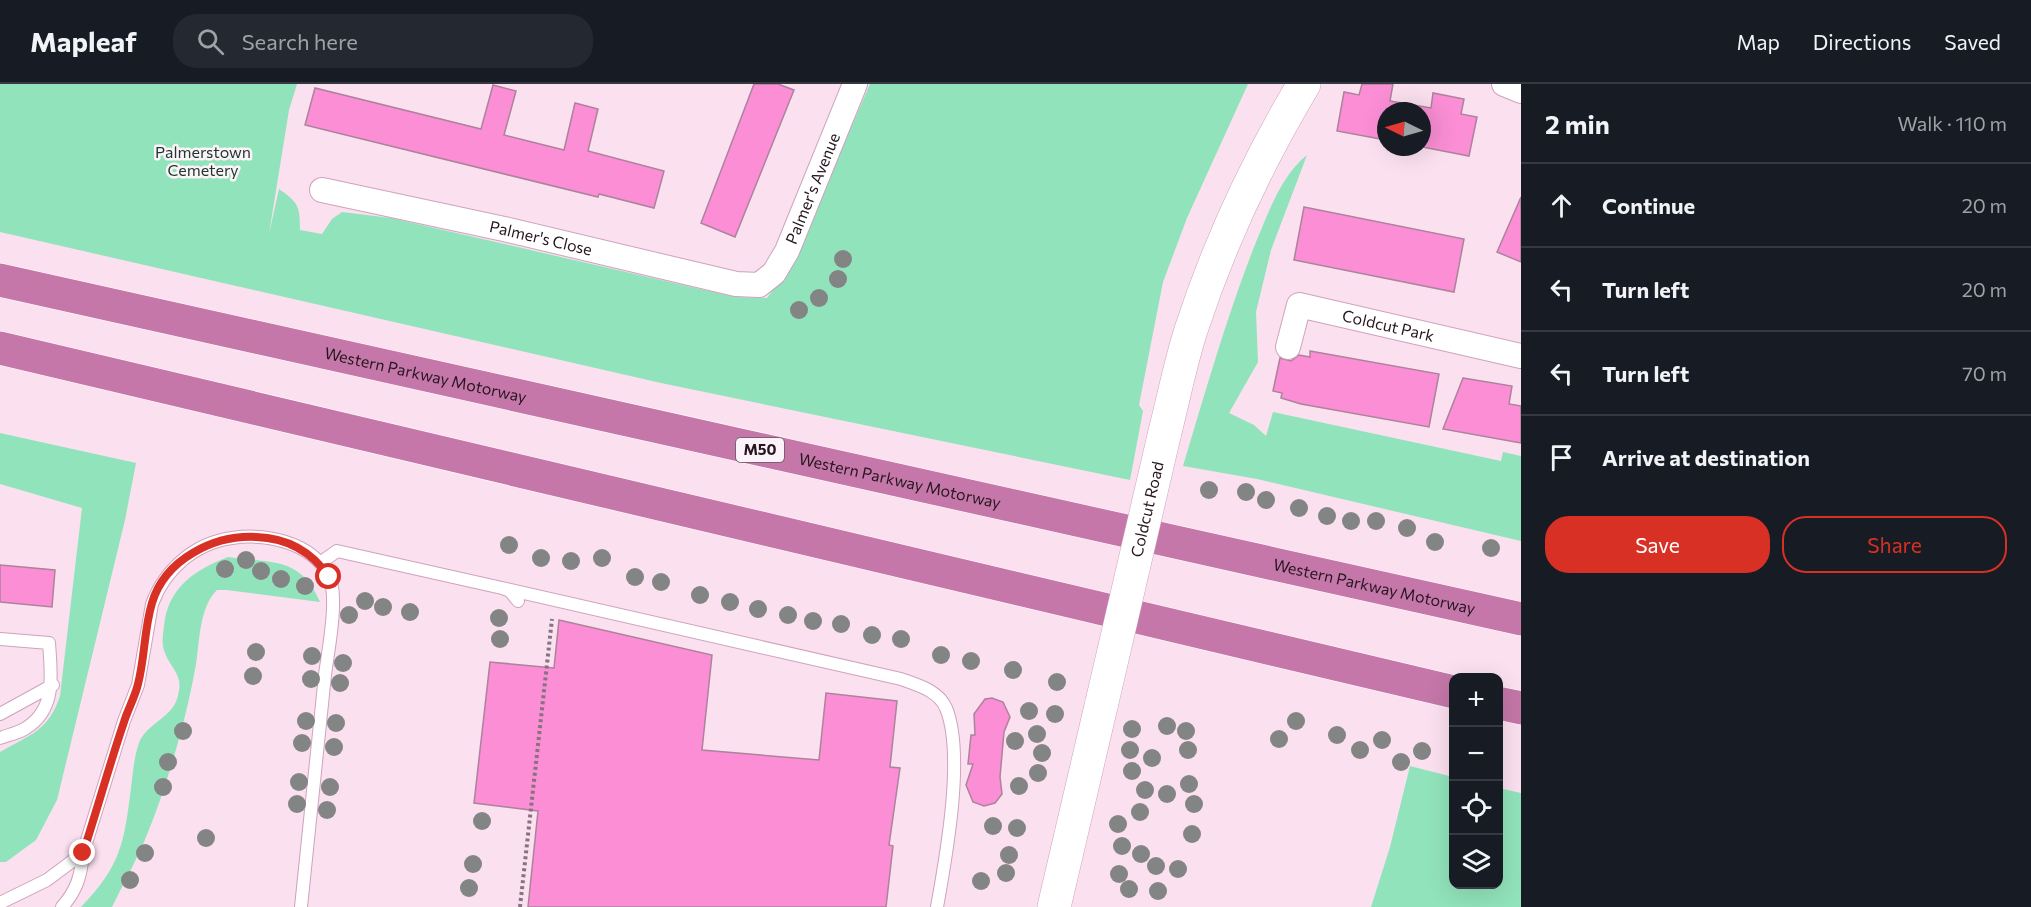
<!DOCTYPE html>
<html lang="en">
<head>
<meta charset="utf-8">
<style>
  body { margin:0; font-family:Commissioner,sans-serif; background:#242831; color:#f1f3f6 }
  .controls { position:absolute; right:18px; bottom:18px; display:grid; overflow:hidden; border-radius:12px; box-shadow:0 6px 24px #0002 }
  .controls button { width:54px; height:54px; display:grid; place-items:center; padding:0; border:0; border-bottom:2px solid #363941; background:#171b24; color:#f1f3f6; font:30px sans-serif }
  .compass { position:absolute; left:1377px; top:18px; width:54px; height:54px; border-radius:50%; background:#171b24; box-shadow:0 6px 24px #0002; rotate:275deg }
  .stop { position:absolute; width:18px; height:18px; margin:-14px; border:4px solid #d93025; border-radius:50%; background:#fff }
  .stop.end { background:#d93025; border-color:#fff; box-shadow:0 2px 6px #0008 }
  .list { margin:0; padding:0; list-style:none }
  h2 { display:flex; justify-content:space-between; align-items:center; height:78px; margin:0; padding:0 24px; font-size:26px }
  h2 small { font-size:20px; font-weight:400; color:#9ea1a6 }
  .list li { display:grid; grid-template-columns:39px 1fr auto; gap:18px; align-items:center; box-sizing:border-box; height:84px; padding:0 24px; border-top:2px solid #363941 }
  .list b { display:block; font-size:22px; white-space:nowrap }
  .list em { font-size:20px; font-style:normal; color:#9ea1a6 }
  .actions { display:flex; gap:12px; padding:18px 24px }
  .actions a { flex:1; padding:14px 0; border:2px solid #d93025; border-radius:24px; text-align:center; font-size:21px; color:#d93025 }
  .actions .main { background:#d93025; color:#fff }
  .icon { flex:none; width:33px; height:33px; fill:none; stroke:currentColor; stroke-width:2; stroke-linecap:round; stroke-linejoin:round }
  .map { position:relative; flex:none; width:1521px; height:823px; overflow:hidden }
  header { display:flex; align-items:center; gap:36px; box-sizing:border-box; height:84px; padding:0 30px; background:#171b24; border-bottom:2px solid #363941 }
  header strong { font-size:28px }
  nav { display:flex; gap:33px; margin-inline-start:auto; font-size:21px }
  .search { width:420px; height:54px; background:#242831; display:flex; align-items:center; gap:15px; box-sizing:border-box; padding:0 21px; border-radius:24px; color:#9ea1a6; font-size:22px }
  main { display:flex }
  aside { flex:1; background:#171b24 }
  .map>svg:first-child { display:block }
  .green { fill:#91e3bb }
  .building { fill:#fb8ed5; stroke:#ac829c; stroke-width:1.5 }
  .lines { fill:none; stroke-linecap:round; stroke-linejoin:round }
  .service-casing { stroke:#cea3bd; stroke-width:14 }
  .minor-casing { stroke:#cea3bd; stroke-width:26 }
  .secondary-casing { stroke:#cea3bd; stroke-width:34 }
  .motorway-casing { stroke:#fff; stroke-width:34 }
  .path { stroke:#87727f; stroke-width:4; stroke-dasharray:3 3; stroke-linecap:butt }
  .service { stroke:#fff; stroke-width:12 }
  .minor { stroke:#fff; stroke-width:24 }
  .secondary { stroke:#fff; stroke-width:33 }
  .motorway { stroke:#c477a8; stroke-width:33 }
  .secondary-bridge-casing { stroke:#cea3bd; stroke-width:34; stroke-linecap:butt }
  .secondary-bridge { stroke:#fff; stroke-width:33 }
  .tree { fill:#838484 }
  .route { stroke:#d93025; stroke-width:8 }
  .labels { text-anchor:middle; stroke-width:5; stroke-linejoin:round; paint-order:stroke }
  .shield { fill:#fcf3f8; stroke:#665861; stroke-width:1.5 }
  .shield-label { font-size:15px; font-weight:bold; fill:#261620 }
  .park-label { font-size:16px; fill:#20382c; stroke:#fcf3f8 }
  .street-label { font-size:16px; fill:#261620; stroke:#fcf3f8 }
</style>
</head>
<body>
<header>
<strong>Mapleaf</strong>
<div class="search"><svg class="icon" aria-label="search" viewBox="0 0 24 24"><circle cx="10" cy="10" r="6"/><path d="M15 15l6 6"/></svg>Search here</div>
<nav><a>Map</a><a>Directions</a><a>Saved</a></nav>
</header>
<main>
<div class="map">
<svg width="1521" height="823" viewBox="0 0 1521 823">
  <rect width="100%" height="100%" fill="#fbe0f0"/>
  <!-- green -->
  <path class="green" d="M 0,0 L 297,0 L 289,26 L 269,150 L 279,105 C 299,119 300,123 300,146 L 322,150 L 332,135 L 342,128 L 391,134 L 735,213 L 767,214 L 791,182 L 870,0 L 1248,0 L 1187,134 L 1163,198 L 1139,321 L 1143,327 L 1130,396 L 661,299 L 0,148 Z
    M 1307,71 L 1271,166 L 1256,228 L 1258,278 L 1229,329 L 1254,341 L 1266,352 L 1273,328 L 1501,377 L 1503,368 L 1521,372 L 1521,457 L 1257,395 L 1183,382 C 1206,306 1227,231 1256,158 C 1269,127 1281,92 1307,71 Z
    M 0,349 L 136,379 L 125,436 L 57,716 L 36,756 L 6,778 L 0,778 L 0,668 C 30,651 49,646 60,612 L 82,424 L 0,400 Z
    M 228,473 C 270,480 300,471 320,518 L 227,506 L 217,506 C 199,524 200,556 196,580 C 187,632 168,699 148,748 C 138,774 124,798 112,823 L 81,823 C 121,782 124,759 131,704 C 133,689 134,673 139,659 C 146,640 171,634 177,615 C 185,591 172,587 165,569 C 161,560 163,551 164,542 C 168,503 195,486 228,473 Z
    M 1410,682 L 1453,693 L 1454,800 L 1498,800 L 1499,704 L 1521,709 L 1521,823 L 1371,823 L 1390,763 Z"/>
  <!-- building -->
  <path class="building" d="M 754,0 L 778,0 L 794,6 L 735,153 L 701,139 Z
    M 1362,0 L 1393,0 L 1390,17 L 1431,24 L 1433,9 L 1464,15 L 1461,30 L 1477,33 L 1469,72 L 1422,63 L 1422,27 L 1386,27 L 1386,56 L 1337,47 L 1344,8 L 1359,11 Z
    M 493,1 L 516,7 L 504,51 L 564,66 L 575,19 L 598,25 L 588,67 L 664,87 L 654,124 L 599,110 L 598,113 L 305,41 L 315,4 L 481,45 Z
    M 1521,113 L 1521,178 L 1497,168 Z
    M 1304,123 L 1464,155 L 1454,208 L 1294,176 Z
    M 1310,267 L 1439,290 L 1429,343 L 1301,320 L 1281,314 L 1282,309 L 1273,307 L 1280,274 L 1291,277 L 1299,271 L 1310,273 Z
    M 1463,294 L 1512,302 L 1509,320 L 1521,322 L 1521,359 L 1443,345 Z
    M 0,481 L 55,486 L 52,523 L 0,518 Z
    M 559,536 L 712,571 L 702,666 L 819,676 L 826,609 L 897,617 L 890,683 L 900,684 L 889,761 L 893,762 L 886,823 L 528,823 L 538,727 L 474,719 L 490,578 L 554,584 Z
    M 985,615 L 992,614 L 1003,618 L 1010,633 L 1004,648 L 1000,693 L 1002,710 L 995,719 L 984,722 L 973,718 L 966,701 L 973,680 L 968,680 L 971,651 L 975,651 L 974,630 Z"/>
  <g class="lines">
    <!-- service casing -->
    <g class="service-casing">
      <path id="service" d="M 320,479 L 337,467 L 502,504 L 510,507 L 518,517
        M 502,504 L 901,595 C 917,601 938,606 946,624 C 965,670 946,773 937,823
        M 0,555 L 49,559 C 51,589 57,625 26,644 C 19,649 8,651 0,654
        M 0,630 L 53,601
        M 0,819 L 47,796 L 83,769
        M 62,823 C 77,806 81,792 83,769 L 124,637 L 138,601 L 152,520 C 165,485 195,459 232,454 C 266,449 312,458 329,492 C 339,513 328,567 325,591 C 317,669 309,746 301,823"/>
    </g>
    <!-- minor casing -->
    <g class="minor-casing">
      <g id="minor">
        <path d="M 1504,0 L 1521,7"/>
        <path id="s1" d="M 322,106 L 504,145 L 736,200 L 759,201 L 774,189 L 787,167 L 855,0"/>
        <path id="s2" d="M 1288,263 L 1299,221 L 1521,272"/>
      </g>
    </g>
    <!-- secondary casing -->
    <g class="secondary-casing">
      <path id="secondary" d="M 1164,352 C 1173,317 1180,280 1191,246 C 1219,160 1258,77 1304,0
        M 1054,823 L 1102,618"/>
    </g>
    <!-- motorway casing -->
    <g class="motorway-casing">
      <g id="motorway">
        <path id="s3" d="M 0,196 L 1521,535"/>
        <path d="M 0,264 L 1454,608"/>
        <path d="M 1498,619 L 1521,624"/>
      </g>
    </g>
    <!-- path -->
    <path class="path" d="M 520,823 L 552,535"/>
    <!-- service -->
    <use href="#service" class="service"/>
    <!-- minor -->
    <use href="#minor" class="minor"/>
    <!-- secondary -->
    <use href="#secondary" class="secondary"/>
    <!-- motorway -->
    <use href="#motorway" class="motorway"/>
    <!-- secondary-bridge casing -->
    <g class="secondary-bridge-casing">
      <g id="secondary-bridge">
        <path id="s4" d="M 1102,618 L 1164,352"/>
      </g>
    </g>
    <!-- secondary-bridge -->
    <use href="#secondary-bridge" class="secondary-bridge"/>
  </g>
  <!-- trees -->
  <g class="tree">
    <circle cx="843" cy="175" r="9"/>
    <circle cx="838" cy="195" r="9"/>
    <circle cx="819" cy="214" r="9"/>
    <circle cx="799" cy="226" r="9"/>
    <circle cx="1209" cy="406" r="9"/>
    <circle cx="1246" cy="408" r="9"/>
    <circle cx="1266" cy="416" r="9"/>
    <circle cx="1299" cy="424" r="9"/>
    <circle cx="1327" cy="432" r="9"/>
    <circle cx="1351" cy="437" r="9"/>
    <circle cx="1376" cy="437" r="9"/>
    <circle cx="1407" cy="444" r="9"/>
    <circle cx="1435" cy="458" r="9"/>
    <circle cx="509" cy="461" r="9"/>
    <circle cx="1491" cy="464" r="9"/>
    <circle cx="541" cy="474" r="9"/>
    <circle cx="602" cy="474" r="9"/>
    <circle cx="246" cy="476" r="9"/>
    <circle cx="571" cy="477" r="9"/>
    <circle cx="225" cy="485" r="9"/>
    <circle cx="261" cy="487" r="9"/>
    <circle cx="635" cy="493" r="9"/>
    <circle cx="281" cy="495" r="9"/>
    <circle cx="661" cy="498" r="9"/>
    <circle cx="305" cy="502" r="9"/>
    <circle cx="700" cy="511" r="9"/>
    <circle cx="365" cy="517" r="9"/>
    <circle cx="730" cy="518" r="9"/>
    <circle cx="383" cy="523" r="9"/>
    <circle cx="758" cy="525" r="9"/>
    <circle cx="410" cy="528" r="9"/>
    <circle cx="349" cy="531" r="9"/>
    <circle cx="788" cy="531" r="9"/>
    <circle cx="499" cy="534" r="9"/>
    <circle cx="813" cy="537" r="9"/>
    <circle cx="841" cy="540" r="9"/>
    <circle cx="872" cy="551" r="9"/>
    <circle cx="500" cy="555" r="9"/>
    <circle cx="901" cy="555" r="9"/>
    <circle cx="256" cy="568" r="9"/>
    <circle cx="941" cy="571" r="9"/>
    <circle cx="312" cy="572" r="9"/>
    <circle cx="971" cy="577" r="9"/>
    <circle cx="343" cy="579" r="9"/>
    <circle cx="1013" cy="586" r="9"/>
    <circle cx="253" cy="592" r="9"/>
    <circle cx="311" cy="595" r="9"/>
    <circle cx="1057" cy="598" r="9"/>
    <circle cx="340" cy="599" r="9"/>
    <circle cx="1029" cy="627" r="9"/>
    <circle cx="1055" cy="630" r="9"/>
    <circle cx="306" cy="637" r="9"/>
    <circle cx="1296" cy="637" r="9"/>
    <circle cx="336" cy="639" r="9"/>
    <circle cx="1167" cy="642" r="9"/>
    <circle cx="1132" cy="645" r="9"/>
    <circle cx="183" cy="647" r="9"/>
    <circle cx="1186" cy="647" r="9"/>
    <circle cx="1037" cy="650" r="9"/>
    <circle cx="1337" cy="651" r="9"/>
    <circle cx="1279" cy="655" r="9"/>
    <circle cx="1382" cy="656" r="9"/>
    <circle cx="1015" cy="657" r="9"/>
    <circle cx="302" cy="659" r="9"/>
    <circle cx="334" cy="663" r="9"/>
    <circle cx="1130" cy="666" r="9"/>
    <circle cx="1188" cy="666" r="9"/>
    <circle cx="1360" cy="666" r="9"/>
    <circle cx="1422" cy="667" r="9"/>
    <circle cx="1042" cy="669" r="9"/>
    <circle cx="1152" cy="674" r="9"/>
    <circle cx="168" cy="678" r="9"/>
    <circle cx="1401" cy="678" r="9"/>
    <circle cx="1132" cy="687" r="9"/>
    <circle cx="1038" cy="689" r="9"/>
    <circle cx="299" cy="698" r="9"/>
    <circle cx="1189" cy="700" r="9"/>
    <circle cx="1019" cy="702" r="9"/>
    <circle cx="163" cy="703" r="9"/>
    <circle cx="330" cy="703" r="9"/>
    <circle cx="1145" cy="706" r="9"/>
    <circle cx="1167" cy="710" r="9"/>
    <circle cx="297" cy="720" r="9"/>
    <circle cx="1194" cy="720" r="9"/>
    <circle cx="327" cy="726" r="9"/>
    <circle cx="1140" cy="728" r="9"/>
    <circle cx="482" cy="737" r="9"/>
    <circle cx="1118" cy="740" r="9"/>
    <circle cx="993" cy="742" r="9"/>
    <circle cx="1017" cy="744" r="9"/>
    <circle cx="1192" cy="750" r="9"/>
    <circle cx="206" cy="754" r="9"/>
    <circle cx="1122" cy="762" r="9"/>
    <circle cx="145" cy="769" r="9"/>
    <circle cx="1141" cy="770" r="9"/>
    <circle cx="1009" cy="771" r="9"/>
    <circle cx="473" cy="780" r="9"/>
    <circle cx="1156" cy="782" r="9"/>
    <circle cx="1178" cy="785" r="9"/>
    <circle cx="1006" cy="789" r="9"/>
    <circle cx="1119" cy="790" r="9"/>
    <circle cx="130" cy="796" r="9"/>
    <circle cx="981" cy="797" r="9"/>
    <circle cx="469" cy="804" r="9"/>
    <circle cx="1129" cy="805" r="9"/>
    <circle cx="1158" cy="807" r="9"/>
  </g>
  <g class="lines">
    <!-- route -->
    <path class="route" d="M 83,769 C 97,726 109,682 124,638 C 128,625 135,613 138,600 C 145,573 144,545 152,519 C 165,475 214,451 256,453 C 287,454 312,468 329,493"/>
  </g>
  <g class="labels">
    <!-- shield labels -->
    <rect class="shield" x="736" y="354" width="48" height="24" rx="4.5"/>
    <g class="shield-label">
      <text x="760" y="371">M50</text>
    </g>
    <!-- park labels -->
    <g class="park-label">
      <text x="203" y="74">Palmerstown<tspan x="203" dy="18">Cemetery</tspan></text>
    </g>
    <!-- street labels -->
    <g class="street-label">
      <text dy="6" stroke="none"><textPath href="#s1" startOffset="560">Palmer's Avenue</textPath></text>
      <text dy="6" stroke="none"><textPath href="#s1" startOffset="224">Palmer's Close</textPath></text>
      <text dy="6" stroke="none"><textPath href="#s2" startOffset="135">Coldcut Park</textPath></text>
      <text dy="6" stroke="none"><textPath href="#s3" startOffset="436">Western Parkway Motorway</textPath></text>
      <text dy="6" stroke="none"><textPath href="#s3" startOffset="922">Western Parkway Motorway</textPath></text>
      <text dy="6" stroke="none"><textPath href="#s4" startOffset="198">Coldcut Road</textPath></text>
      <text dy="6" stroke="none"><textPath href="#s3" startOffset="1408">Western Parkway Motorway</textPath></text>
    </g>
  </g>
</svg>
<div class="controls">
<button>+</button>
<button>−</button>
<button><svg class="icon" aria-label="locate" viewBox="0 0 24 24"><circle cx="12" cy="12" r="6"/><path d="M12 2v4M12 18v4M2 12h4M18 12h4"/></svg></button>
<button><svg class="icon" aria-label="layers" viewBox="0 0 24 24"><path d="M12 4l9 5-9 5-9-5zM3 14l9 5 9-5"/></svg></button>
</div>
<svg class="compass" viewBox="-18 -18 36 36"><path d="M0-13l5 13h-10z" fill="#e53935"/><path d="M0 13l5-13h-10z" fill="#9ea1a6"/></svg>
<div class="stop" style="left:329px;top:493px"></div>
<div class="stop end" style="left:83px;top:769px"></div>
</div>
<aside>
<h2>2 min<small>Walk · 110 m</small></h2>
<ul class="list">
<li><svg class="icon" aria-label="ahead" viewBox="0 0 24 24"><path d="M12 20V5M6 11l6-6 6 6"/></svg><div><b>Continue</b></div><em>20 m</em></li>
<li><svg class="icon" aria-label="left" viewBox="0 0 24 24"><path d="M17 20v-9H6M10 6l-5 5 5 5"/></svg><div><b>Turn left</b></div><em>20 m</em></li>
<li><svg class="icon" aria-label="left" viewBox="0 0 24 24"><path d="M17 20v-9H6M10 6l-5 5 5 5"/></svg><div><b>Turn left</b></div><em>70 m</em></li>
<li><svg class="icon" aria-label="arrive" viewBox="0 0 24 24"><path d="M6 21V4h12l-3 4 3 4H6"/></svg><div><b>Arrive at destination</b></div></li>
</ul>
<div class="actions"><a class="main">Save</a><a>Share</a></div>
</aside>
</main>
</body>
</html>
